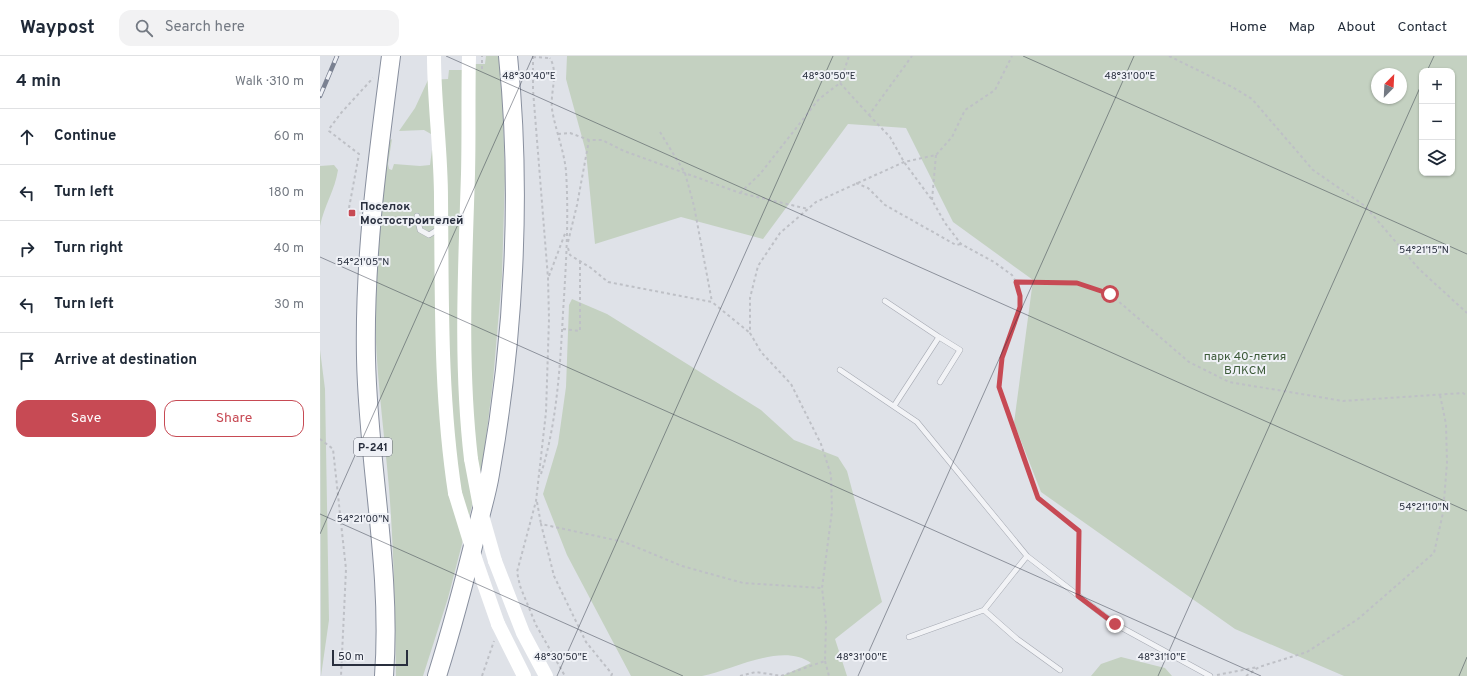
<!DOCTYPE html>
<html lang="en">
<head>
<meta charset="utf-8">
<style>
  body { margin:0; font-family:Overpass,sans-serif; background:#f2f2f3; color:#1f2937 }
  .controls { position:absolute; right:12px; top:12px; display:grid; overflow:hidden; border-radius:8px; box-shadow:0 1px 3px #0004 }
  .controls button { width:36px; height:36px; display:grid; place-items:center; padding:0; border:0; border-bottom:1px solid #e0e1e3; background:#fff; color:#1f2937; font:20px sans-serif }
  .compass { position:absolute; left:1051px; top:12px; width:36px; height:36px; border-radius:50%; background:#fff; box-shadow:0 1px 3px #0004; rotate:24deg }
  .scale { position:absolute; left:12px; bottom:10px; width:76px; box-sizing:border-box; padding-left:4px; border:2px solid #292f3e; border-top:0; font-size:11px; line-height:14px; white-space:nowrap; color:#292f3e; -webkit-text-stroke:3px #eff1f6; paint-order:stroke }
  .stop { position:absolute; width:12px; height:12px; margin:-9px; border:3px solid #c74a54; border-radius:50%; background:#fff }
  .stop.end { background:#c74a54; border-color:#fff; box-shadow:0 1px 4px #0008 }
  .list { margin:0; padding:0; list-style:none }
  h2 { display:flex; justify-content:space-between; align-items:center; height:52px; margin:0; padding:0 16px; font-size:17px }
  h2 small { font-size:13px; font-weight:400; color:#747a83 }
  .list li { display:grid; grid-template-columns:26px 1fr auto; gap:12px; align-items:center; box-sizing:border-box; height:56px; padding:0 16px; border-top:1px solid #e0e1e3 }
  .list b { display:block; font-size:15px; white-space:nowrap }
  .list em { font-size:13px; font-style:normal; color:#747a83 }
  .actions { display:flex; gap:8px; padding:12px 16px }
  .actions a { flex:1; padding:9px 0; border:1px solid #c74a54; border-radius:12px; text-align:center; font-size:14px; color:#c74a54 }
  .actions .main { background:#c74a54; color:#fff }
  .icon { flex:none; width:22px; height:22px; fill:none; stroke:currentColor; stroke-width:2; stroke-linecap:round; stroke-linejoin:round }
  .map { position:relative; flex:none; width:1147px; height:620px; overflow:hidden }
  header { display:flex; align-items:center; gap:24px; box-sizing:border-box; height:56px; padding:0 20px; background:#fff; border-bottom:1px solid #e0e1e3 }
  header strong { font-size:19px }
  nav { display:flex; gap:22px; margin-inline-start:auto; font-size:14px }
  .search { width:280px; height:36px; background:#f2f2f3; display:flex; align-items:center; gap:10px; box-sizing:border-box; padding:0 14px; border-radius:12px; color:#747a83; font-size:15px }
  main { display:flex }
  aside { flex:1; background:#fff }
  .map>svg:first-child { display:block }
  .green { fill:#c4d1c1; fill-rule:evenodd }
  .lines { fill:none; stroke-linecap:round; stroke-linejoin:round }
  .lane-casing { stroke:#a5a9b2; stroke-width:6 }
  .highway-casing { stroke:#888f9e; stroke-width:20 }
  .path { stroke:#bec0c6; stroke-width:2; stroke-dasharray:3 3; stroke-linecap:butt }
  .lane { stroke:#f2f3f6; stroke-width:5 }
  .secondary { stroke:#fff; stroke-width:14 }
  .highway { stroke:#fff; stroke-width:18 }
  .rail-casing { stroke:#7a8191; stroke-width:4.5 }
  .rail { stroke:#eff1f6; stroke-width:3; stroke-dasharray:9; stroke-linecap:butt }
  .secondary-bridge { stroke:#fff; stroke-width:14 }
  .route { stroke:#c74a54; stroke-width:5 }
  .ticks { fill:none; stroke:#292f3e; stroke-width:1; stroke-opacity:0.45 }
  .poi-dot { fill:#c74a54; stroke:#eff1f6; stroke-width:1.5 }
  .labels { text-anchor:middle; stroke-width:4; stroke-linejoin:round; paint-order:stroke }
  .shield { fill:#eff1f6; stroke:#646975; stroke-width:1 }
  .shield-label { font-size:11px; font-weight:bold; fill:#292f3e }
  .poi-label { font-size:12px; font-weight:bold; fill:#292f3e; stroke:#eff1f6; text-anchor:start }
  .park-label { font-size:12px; fill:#3b5937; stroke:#eff1f6 }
  .ticks-label { font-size:10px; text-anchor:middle; fill:#292f3e; stroke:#eff1f6; stroke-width:4; stroke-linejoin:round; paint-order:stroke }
</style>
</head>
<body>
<header>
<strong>Waypost</strong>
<div class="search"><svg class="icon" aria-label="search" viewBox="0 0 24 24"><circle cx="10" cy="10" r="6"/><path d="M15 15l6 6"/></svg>Search here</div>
<nav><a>Home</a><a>Map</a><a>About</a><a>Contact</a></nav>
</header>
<main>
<aside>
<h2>4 min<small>Walk · 310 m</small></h2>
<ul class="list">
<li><svg class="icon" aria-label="ahead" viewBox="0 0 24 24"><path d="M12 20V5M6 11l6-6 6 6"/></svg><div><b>Continue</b></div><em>60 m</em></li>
<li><svg class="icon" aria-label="left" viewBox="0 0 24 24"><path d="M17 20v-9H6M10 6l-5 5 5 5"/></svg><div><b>Turn left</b></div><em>180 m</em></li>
<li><svg class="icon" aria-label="right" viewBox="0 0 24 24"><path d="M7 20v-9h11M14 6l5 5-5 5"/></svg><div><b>Turn right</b></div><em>40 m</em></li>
<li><svg class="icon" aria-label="left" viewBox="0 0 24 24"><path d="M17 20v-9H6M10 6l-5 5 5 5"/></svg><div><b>Turn left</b></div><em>30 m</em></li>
<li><svg class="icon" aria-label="arrive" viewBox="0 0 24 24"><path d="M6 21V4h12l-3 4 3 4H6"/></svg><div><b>Arrive at destination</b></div></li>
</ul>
<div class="actions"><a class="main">Save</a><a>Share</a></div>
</aside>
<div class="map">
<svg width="1147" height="620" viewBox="0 0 1147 620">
  <rect width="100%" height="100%" fill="#dfe2e8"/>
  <!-- green -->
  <path class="green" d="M 166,0 L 181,0 L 185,119 L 182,220 L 173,325 L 163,407 L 128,542 L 103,620 L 76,620 C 75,557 74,495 69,432 C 64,372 55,311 55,251 C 55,195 63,140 69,85 L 72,83 L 68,108 L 69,113 L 72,114 L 74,108 L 100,110 L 110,109 L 113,86 L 111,78 L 104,74 L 79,75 L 95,52 L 108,24 L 128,23 L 129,14 L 143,14 L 144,8 L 165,8 Z
    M 247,0 L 1147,0 L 1147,620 L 1024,620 L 915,573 L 721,436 L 694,367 L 713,224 L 633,166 L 586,72 L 528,68 L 443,183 L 361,161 L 275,188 L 266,96 L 246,23 ZM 1102,15 L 1132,15 L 1132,117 L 1102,117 ZM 1057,18 L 1081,18 L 1081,42 L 1057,42 Z
    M 14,109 L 18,114 C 15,134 4,150 0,170 L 0,110 Z
    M 252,243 L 287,258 L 441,354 L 474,384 L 518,401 L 527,415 L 562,546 L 515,583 L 527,620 L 462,620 L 491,607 C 462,586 413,614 382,620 C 361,620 333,620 311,620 L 247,499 L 223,438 L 238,388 L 246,331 L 249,249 Z
    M 0,294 L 5,333 L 9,564 L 1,620 Z
    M 801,601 L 845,612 L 852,620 L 771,620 L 781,608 Z"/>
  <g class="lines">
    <!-- lane casing -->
    <g class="lane-casing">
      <path id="lane" d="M 97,160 L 100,174 L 109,179 L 120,172
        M 565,245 L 619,281 L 574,350
        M 619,281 L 640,294 L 620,326
        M 520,314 L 597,366 L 707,500 L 795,568 L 890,620
        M 664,554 L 697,583 L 740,614
        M 589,581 L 664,554 L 707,500"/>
    </g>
    <!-- highway casing -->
    <g class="highway-casing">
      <path id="highway" d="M 64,620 C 72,514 48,408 46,302 C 44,200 58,100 71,0
        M 117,620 C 132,572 145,523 157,474 C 161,455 167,437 170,418 C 194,283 202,137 188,0"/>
    </g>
    <!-- path -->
    <path class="path" d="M 213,0 L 213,34 L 228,222 L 229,263 L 226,356 L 216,445 L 197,516 L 200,530 L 216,569 L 245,620
      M 849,0 L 914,32 L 932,43 L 993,114 L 1045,150 L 1099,213 L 1147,257
      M 213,1 L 230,2
      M 162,13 L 162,0
      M 520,27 L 549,59 L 592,0
      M 549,59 L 570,81 L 584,106 L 612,144
      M 340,76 L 365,117 L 374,150 L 392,246
      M 238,78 L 250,77 L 269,84 L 282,84 L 304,95 L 420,137 L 488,153
      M 616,99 L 612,144 L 625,167 L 641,188 L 674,206 L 692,219 L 696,226 L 700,240 L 700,251 L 682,302 L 679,331 L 718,442 L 759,475 L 758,531
      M 536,127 L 548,132 L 565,149 L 636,189 L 641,188
      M 420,137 L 440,118 L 499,43 L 520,27 L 529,0
      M 29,152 L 39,98 L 9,75 L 9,73 L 21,57 L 53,22
      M 248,186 L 257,149 L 269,84
      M 248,192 L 250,199 L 271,212 L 288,226 L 392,246 L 430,277
      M 229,220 L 246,175
      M 696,226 L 757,227 L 790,238 L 869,306 L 909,326 L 1023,345 L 1143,337 L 1147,340
      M 243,273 L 260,275 L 260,206
      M 0,383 L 13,393 L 26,513 L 21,620
      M 221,418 C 237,366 240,312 243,257 C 246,210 249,162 246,115 C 244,94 235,73 232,53 C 230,35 239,18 230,2
      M 217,446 L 221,468
      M 505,605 L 509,620
      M 897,619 L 938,611
      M 162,620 L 174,585
      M 291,620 L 292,618 L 266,586 L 234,520 L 221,468 L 304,486 L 362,510 L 423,527 L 502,532
      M 420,620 L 436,616 L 462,620
      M 461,620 L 505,605 L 506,566 L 502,532 L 512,455 L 511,419 L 501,388 L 471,328 L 441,296 L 430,277 L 430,242 L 438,210 L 460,177 L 496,146 L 584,106 L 616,99 L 632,81 L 645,54 L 675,34 L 692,0
      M 926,620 L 939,611 L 987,596 L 1038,563 L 1114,497 L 1123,457 L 1127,407 L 1126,368 L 1120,339"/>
    <!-- lane -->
    <use href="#lane" class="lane"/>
    <!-- secondary -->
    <path class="secondary" d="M 114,0 C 114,47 121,95 121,142 C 122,241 120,339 135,437
      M 149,0 C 148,39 149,79 148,118 C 145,214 140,308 151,403
      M 175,505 L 203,577 L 226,620
      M 178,568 L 204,620"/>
    <!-- highway -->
    <use href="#highway" class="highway"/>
    <!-- rail casing -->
    <g class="rail-casing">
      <path id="rail" d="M 0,40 L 17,0"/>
    </g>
    <!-- rail -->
    <use href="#rail" class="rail"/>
    <!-- secondary-bridge -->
    <path class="secondary-bridge" d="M 151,403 L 161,456 L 175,505
      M 135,437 L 156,505 L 178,568"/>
  </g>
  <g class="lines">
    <!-- route -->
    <path class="route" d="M 790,238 L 757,227 L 696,226 L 700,240 L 700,251 L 682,302 L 679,331 L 718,442 L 759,475 L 758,540 L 795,568"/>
  </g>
  <!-- ticks -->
  <path class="ticks" d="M 126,0 L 1147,455M 703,0 L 1147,198M 1107,15 L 1114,0M 0,201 L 941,620M 0,458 L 363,620M 0,478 L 213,0M 237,620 L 513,0M 538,620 L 814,0M 838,620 L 1102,27M 1139,620 L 1147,601"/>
  <!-- markers -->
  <rect class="poi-dot" x="28" y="153" width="8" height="8" rx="2"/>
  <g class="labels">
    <!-- shield labels -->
    <rect class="shield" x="34" y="382" width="38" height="18" rx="3"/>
    <g class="shield-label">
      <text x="53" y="395">Р-241</text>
    </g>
    <!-- poi labels -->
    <g class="poi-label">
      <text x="40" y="154">Поселок<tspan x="40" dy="14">Мостостроителей</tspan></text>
    </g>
    <!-- park labels -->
    <g class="park-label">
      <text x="925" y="304">парк 40-летия<tspan x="925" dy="14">ВЛКСМ</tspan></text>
    </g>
  </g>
  <g class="ticks-label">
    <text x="209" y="23">48°30'40"E</text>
    <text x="509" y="23">48°30'50"E</text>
    <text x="810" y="23">48°31'00"E</text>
    <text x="1104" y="197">54°21'15"N</text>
    <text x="43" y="209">54°21'05"N</text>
    <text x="1104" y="454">54°21'10"N</text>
    <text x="43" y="466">54°21'00"N</text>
    <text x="241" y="604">48°30'50"E</text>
    <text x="542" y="604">48°31'00"E</text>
    <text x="842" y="604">48°31'10"E</text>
  </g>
</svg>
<div class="controls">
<button>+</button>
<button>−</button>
<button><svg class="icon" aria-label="layers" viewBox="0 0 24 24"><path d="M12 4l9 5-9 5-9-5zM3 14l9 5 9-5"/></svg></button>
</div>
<svg class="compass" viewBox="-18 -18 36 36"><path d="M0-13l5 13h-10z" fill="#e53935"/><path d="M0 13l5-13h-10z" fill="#747a83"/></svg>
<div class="scale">50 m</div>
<div class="stop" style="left:790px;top:238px"></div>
<div class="stop end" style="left:795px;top:568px"></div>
</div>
</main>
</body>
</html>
